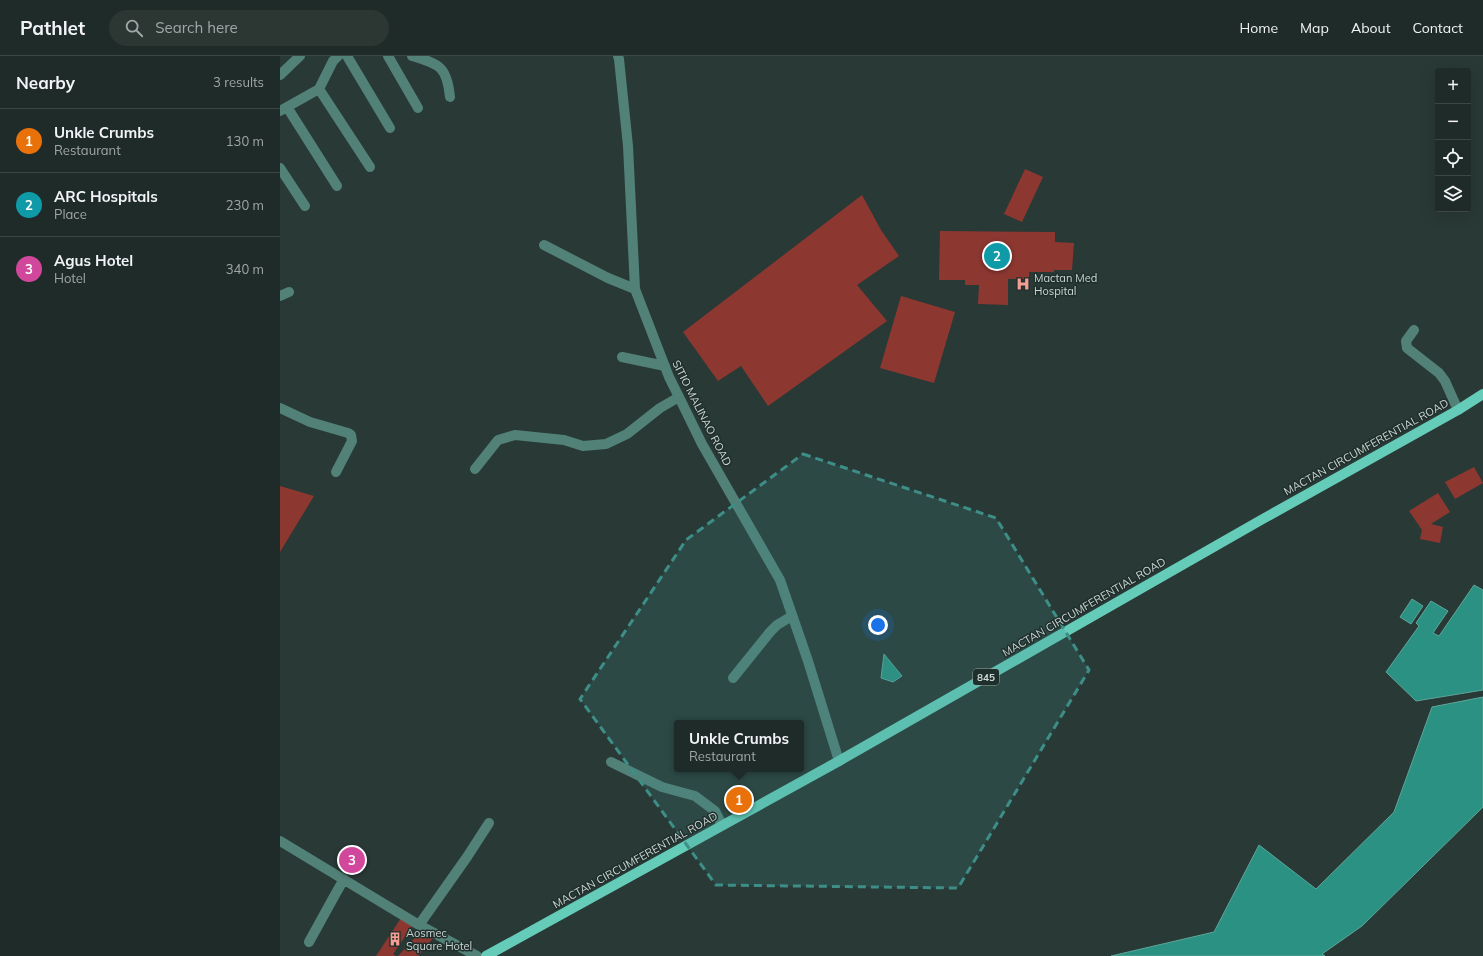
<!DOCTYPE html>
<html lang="en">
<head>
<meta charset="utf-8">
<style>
  body { margin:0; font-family:Mulish,sans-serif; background:#2c3734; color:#f1f3f6 }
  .controls { position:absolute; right:12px; top:12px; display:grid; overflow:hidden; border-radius:4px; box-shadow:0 4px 16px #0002 }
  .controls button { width:36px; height:36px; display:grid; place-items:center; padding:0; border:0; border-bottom:1px solid #3c4745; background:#1f2b28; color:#f1f3f6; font:20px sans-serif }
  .you { position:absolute; left:598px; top:569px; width:14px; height:14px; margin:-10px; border:3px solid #fff; border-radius:50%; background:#1a73e8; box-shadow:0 0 0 6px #1a73e833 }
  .badge { display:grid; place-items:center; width:26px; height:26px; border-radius:50%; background:#95b2f1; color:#fff; font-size:13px; font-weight:700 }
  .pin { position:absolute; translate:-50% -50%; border:2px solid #fff; box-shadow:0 1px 4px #0006 }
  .popup { position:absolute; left:394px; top:664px; width:130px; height:52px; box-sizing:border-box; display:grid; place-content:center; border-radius:4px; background:#1f2b28; filter:drop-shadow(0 1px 3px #0005); font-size:13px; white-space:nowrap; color:#a1a7a8 }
  .popup b { font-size:15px; color:#f1f3f6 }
  .popup::after { content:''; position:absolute; left:50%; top:100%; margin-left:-8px; border:8px solid transparent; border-top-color:#1f2b28 }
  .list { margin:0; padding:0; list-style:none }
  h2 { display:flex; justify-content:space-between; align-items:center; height:52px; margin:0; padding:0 16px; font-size:17px }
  h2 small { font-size:13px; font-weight:400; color:#a1a7a8 }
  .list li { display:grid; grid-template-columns:26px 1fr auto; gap:12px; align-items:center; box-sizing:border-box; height:64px; padding:0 16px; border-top:1px solid #3c4745 }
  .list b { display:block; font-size:15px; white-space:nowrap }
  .list p { margin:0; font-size:13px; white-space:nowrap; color:#a1a7a8 }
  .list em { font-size:13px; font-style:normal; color:#a1a7a8 }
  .icon { flex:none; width:22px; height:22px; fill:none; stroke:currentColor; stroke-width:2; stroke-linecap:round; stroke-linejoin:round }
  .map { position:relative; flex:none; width:1203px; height:900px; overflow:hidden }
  header { display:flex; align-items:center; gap:24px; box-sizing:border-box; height:56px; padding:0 20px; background:#1f2b28; border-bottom:1px solid #3c4745 }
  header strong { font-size:19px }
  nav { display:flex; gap:22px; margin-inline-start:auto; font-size:14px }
  .search { width:280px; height:36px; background:#2c3734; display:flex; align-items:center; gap:10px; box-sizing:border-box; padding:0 14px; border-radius:22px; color:#a1a7a8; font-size:15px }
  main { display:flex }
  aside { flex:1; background:#1f2b28 }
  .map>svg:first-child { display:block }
  .water { fill:#2b9182; stroke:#5ca69b }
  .building { fill:#8d3731 }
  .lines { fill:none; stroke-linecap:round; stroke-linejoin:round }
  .minor { stroke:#528178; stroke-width:10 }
  .major { stroke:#65ccba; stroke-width:10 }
  .marked { fill:#3e8e88; fill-opacity:0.2; stroke:#3e8e88; stroke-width:3; stroke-dasharray:8 5; stroke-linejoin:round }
  .labels { text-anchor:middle; stroke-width:3; stroke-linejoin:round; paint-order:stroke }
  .shield { fill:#1f2f2c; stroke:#99a4a2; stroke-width:1 }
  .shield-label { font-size:10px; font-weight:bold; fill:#cdd6d4 }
  .poi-label { font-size:11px; fill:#cdd6d4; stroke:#1f2f2c; text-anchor:start }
  .street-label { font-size:11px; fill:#cdd6d4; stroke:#1f2f2c }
</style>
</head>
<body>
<header>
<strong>Pathlet</strong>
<div class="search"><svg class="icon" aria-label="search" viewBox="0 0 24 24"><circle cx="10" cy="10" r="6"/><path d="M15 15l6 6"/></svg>Search here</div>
<nav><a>Home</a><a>Map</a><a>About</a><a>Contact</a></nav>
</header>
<main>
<aside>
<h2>Nearby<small>3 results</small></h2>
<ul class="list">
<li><span class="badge" style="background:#e8710a">1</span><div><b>Unkle Crumbs</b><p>Restaurant</p></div><em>130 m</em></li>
<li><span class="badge" style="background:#0f9aa8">2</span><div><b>ARC Hospitals</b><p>Place</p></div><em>230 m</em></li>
<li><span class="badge" style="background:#d1479c">3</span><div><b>Agus Hotel</b><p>Hotel</p></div><em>340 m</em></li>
</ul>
</aside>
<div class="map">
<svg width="1203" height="900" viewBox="0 0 1203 900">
  <rect width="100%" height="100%" fill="#293936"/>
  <!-- water -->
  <path class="water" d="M 1194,529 L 1203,534 L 1203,634 L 1136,645 L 1106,616 L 1139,570 L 1136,567 L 1151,545 L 1168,555 L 1153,577 L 1159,580 Z
    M 1132,543 L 1143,550 L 1131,568 L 1120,561 Z
    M 604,598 L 622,620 L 613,626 L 601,622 Z
    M 1203,641 L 1203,751 L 1082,870 L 1042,898 L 1045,900 L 831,900 L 934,876 L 979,789 L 1036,833 L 1114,756 L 1152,651 Z"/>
  <!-- building -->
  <path class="building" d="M 745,113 L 763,121 L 742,166 L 724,158 Z
    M 582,139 L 601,174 L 619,200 L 577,229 L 607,265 L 488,350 L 461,310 L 438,325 L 403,276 Z
    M 660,175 L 775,176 L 775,186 L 794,187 L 792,214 L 774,214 L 774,216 L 749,216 L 749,223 L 728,223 L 728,249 L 698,248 L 699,229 L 685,229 L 685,224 L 659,224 Z
    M 621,240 L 675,256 L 654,327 L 600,312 Z
    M 1194,411 L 1203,427 L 1175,443 L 1165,426 Z
    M 0,430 L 34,440 L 0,496 Z
    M 1158,437 L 1170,456 L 1151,468 L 1163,471 L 1160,487 L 1140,483 L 1142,474 L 1129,455 Z
    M 121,862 L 133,869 L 113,898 L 116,900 L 96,900 Z
    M 142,874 L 154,881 L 138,900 L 118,900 Z"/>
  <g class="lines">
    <!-- minor -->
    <path class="minor" d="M 67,0 L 110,72
      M 108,0 L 138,52
      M 132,0 C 160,8 167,11 170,41
      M 338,0 L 339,3 L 348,90 L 355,233 L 389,321 L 399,341 L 422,388 L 500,524 L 528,605 L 559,705
      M 0,19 L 20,0
      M 39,33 L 90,111
      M 7,51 L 57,130
      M 0,55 L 39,33 L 53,5 L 58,0
      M 0,112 L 25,150
      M 264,189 L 328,222 L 355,233
      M 0,240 L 9,236
      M 1134,274 L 1126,285 L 1127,292 L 1159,317 L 1165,325 L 1178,354
      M 342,301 L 385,310
      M 0,352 L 30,366 L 68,377 L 71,379 L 72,385 L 56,416
      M 195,413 L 218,384 L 235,379 L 284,384 L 303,390 L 326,388 L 347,378 L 380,352 L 399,341
      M 453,622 L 490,576 L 497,569 L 512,560
      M 331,706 L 382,731 L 415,740 L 435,755 L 442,769
      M 0,785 L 139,869 L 197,900
      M 139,869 L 187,801 L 209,767
      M 29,886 L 56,837 L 64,823"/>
    <!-- major -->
    <path class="major" d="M 206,900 L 559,705 L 981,464 L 1178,354 L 1203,338"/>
  </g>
  <!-- marked area -->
  <path class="marked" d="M 523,398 L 716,462 L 809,614 L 678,832 L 436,829 L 300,643 L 406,484 Z"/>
  <!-- icons -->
  <defs>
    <g id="hospital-bare" transform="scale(1.08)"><path d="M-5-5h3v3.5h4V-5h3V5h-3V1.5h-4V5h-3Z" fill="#f59c93" stroke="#1f2f2c" stroke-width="2.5" paint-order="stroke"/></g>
    <g id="building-bare" transform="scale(1.08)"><path d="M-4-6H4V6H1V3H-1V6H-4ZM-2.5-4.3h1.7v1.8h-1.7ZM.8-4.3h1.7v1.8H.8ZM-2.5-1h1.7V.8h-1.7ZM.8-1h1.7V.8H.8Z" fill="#f59c93" stroke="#1f2f2c" stroke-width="2.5" paint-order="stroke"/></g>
  </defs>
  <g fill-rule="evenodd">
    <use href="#hospital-bare" x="743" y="228"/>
    <use href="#building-bare" x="115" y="883"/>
  </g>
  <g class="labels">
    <!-- shield labels -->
    <rect class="shield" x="693" y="613" width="26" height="16" rx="3"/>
    <g class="shield-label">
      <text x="706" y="625">845</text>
    </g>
    <!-- poi labels -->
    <g class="poi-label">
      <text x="754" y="226">Mactan Med<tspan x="754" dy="13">Hospital</tspan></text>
      <text x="126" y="881">Aosmec<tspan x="126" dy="13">Square Hotel</tspan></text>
    </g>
    <!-- street labels -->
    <g class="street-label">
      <text transform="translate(422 357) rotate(63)" y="4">SITIO MALINAO ROAD</text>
      <text transform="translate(1086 391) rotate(-29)" y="4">MACTAN CIRCUMFERENTIAL ROAD</text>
      <text transform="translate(804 551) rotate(-30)" y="4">MACTAN CIRCUMFERENTIAL ROAD</text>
      <text transform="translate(355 804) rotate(-29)" y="4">MACTAN CIRCUMFERENTIAL ROAD</text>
    </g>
  </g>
</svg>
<div class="controls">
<button>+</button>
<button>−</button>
<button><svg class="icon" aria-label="locate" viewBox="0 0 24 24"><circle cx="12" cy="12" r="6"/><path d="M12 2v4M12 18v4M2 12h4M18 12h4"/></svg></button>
<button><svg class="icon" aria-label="layers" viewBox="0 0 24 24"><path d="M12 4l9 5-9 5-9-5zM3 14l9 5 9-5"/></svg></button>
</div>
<div class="you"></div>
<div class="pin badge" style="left:459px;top:744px;background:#e8710a">1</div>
<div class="popup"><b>Unkle Crumbs</b>Restaurant</div>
<div class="pin badge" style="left:717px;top:200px;background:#0f9aa8">2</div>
<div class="pin badge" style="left:72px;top:804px;background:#d1479c">3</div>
</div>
</main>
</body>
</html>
